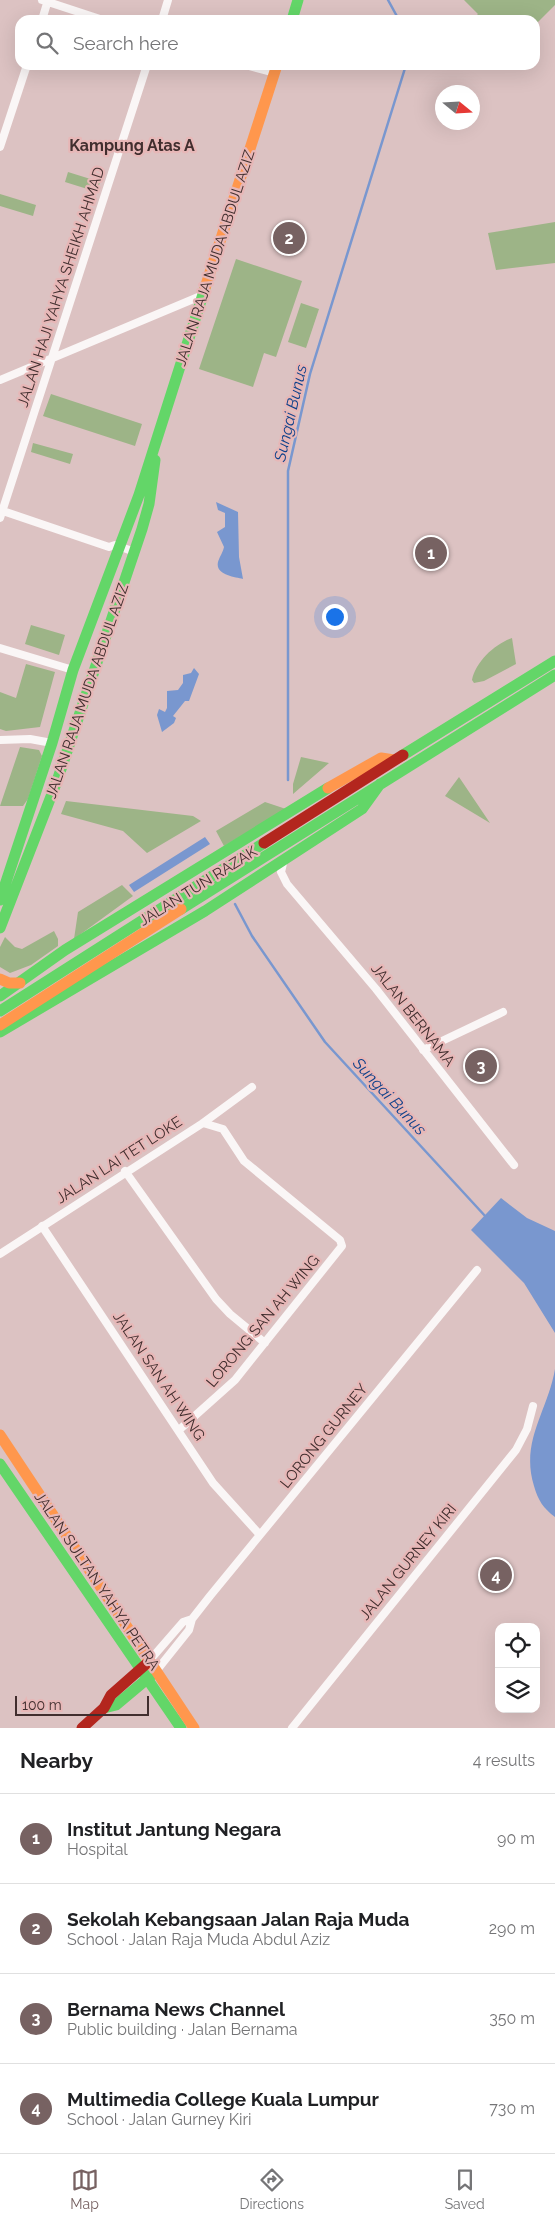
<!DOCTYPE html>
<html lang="en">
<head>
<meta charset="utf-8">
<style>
  body { margin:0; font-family:Raleway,sans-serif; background:#f2f2f2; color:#202124 }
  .controls { position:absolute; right:15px; bottom:15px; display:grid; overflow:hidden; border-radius:10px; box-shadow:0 5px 20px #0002 }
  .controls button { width:45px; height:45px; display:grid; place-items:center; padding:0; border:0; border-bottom:1px solid #e0e0e0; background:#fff; color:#202124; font:25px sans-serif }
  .compass { position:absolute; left:435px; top:85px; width:45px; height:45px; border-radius:50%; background:#fff; box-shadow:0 5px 20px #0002; rotate:108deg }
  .scale { position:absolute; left:15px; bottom:12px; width:134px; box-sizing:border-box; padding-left:5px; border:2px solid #412e2e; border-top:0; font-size:14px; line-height:18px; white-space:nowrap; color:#412e2e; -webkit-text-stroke:4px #e7b7b7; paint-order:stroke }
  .you { position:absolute; left:334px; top:616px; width:18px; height:18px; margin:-12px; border:4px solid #fff; border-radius:50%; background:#1a73e8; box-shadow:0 0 0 8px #1a73e833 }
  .badge { display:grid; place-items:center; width:32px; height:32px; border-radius:50%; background:#776262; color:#fff; font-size:16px; font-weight:700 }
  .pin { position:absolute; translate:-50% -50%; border:2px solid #fff; box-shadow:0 1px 5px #0006 }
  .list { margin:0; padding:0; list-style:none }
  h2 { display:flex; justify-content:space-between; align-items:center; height:65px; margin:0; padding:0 20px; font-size:21px }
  h2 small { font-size:16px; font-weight:400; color:#757577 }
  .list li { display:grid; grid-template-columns:32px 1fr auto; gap:15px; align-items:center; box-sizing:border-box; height:90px; padding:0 20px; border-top:1px solid #e0e0e0 }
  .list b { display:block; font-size:19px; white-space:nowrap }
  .list p { margin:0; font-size:16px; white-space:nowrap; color:#757577 }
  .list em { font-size:16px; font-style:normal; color:#757577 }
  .icon { flex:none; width:28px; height:28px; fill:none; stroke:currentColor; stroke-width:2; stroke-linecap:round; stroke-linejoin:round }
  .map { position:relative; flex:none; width:555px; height:1728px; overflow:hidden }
  .search { position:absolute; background:#fff; box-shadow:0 5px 20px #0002; left:15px; right:15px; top:15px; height:55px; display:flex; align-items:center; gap:12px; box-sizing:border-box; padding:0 18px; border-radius:15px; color:#757577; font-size:19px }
  .sheet { height:425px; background:#fff }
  nav { display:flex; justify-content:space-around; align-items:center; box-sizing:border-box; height:70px; border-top:1px solid #e0e0e0; background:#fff; font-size:14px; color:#757577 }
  nav a { display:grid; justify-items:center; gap:2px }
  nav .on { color:#776262 }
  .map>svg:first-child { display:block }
  .green { fill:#9db487 }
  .water { fill:#7997cf }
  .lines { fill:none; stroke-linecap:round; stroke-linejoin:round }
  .stream { stroke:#7997cf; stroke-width:2.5 }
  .street { stroke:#faf6f6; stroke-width:8 }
  .fast { stroke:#63d668; stroke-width:11 }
  .slow { stroke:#ff974d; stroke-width:11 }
  .jam { stroke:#b3261e; stroke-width:11 }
  .labels { text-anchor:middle; stroke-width:4.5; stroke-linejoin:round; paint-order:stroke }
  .street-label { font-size:15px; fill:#412e2e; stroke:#e7b7b7 }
  .neighbourhood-label { font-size:16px; font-weight:bold; fill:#412e2e; stroke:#e7b7b7 }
  .water-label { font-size:16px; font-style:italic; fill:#0d418a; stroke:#e7b7b7 }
</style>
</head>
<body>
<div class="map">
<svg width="555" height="1728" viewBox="0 0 555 1728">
  <rect width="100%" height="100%" fill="#dcc2c2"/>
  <!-- green -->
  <path class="green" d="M 464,0 L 555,0 L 555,5 L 535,25 L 535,20 L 472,20 L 478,14 Z
    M 68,172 L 100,182 L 97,192 L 65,182 Z
    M 0,194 L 36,205 L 33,216 L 0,206 Z
    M 555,222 L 555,263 L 496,270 L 488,233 Z
    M 236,259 L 302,281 L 276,357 L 264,353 L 253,387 L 199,369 Z
    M 301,303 L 319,309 L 306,348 L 288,342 Z
    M 51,394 L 142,424 L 135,446 L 43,416 Z
    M 33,443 L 73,454 L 70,464 L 31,452 Z
    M 31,625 L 65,635 L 59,655 L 25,644 Z
    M 512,638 L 516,664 L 484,681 L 474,683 L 472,680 C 476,661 495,644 512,638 Z
    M 26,664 L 55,672 L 40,727 L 6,731 L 0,729 L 0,692 L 16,698 Z
    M 20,747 L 39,750 L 42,756 L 28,799 L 23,806 L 0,806 Z
    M 301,757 L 329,763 L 293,794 L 293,784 Z
    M 459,777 L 490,823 L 445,796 Z
    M 66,801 L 193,816 L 201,821 L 147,853 L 123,831 L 61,814 Z
    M 265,802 L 286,809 L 224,846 L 216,831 Z
    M 122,885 L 133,896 L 74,939 L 78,912 Z
    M 54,931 L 58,939 L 58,946 L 31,965 L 10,973 L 0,967 L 0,947 L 5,937 L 15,947 L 22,949 Z"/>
  <!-- water -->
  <path class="water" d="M 216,502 L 238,512 L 239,557 L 243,579 C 235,577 215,575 218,562 C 219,558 223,552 224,547 L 217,532 L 225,527 L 225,513 L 218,510 Z
    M 194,668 L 199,674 L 189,701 L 185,701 L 173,716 L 176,718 L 174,723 L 162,732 L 157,715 L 159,709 L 165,712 L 167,708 L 167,691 L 178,690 L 183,683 L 183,675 L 191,673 Z
    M 205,837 L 210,844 L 134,892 L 129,885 Z
    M 501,1198 L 527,1218 L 555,1231 L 555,1333 L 524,1283 L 471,1230 Z
    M 555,1369 L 555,1517 C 543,1508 538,1500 534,1486 C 520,1441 548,1411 555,1369 Z"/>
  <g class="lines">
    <!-- stream -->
    <path class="stream" d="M 388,0 L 399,20
      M 288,780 L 288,471 L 310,374 L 406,65
      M 235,904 L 252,936 L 325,1042 L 486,1217"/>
    <!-- street -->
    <path class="street" d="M 42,0 L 103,20
      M 42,20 L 48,0
      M 162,20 L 168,0
      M 245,65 L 275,73
      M 0,147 L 27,65
      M 0,380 L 203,295
      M 0,510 L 109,547 L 115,545 L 135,552
      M 0,518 L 147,65
      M 0,648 L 73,670
      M 0,740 L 30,739 L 52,743
      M 284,859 L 281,872 L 287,884 L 376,989 L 514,1165
      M 423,1050 L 503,1012
      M 125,1171 L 216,1299 L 230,1314 L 265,1343
      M 42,1226 L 213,1483 L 260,1535
      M 0,1254 L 203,1123 L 252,1087
      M 179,1430 L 235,1380 L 342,1246 L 340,1240 L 244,1161 L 223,1129 L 203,1123
      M 150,1660 L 183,1622 L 192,1619
      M 157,1670 L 189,1630 L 192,1619 L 210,1596 L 477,1270
      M 292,1728 L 516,1450 L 527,1429 L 533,1406"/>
    <!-- fast -->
    <path class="fast" d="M 292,20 L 298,0
      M 403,755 L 555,661
      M 0,900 L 52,743 L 73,670 L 139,495 L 205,288
      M 181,909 L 555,675
      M 0,928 L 57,781 L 142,529 L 149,504 L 155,460
      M 0,996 L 65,950 L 328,788
      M 0,1011 L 264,843
      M 0,1032 L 205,911 L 362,809 L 380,784
      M 0,1464 L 181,1728
      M 104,1708 L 116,1705 L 153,1674"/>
    <!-- slow -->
    <path class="slow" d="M 205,288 L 277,65
      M 328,788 L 381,758 L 394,760
      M 0,979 L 9,983 L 20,983
      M 0,1025 L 181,909
      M 0,1435 L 194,1728"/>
    <!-- jam -->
    <path class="jam" d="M 264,843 L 403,755
      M 82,1728 L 104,1708 L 111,1695 L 145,1665"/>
  </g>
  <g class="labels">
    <!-- street labels -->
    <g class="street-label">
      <text transform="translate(215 258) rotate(-72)" y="5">JALAN RAJA MUDA ABDUL AZIZ</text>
      <text transform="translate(61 287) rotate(-72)" y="5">JALAN HAJI YAHYA SHEIKH AHMAD</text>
      <text transform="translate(87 691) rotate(-71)" y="5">JALAN RAJA MUDA ABDUL AZIZ</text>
      <text transform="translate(198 886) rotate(-32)" y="5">JALAN TUN RAZAK</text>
      <text transform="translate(413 1015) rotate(52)" y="5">JALAN BERNAMA</text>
      <text transform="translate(119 1160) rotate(-33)" y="5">JALAN LAI TET LOKE</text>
      <text transform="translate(263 1321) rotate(-50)" y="5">LORONG SAN AH WING</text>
      <text transform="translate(159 1376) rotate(56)" y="5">JALAN SAN AH WING</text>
      <text transform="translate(324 1436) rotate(-51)" y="5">LORONG GURNEY</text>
      <text transform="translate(408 1562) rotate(-51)" y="5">JALAN GURNEY KIRI</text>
      <text transform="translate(97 1581) rotate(56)" y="5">JALAN SULTAN YAHYA PETRA</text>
    </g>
    <!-- neighbourhood labels -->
    <g class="neighbourhood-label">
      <text x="132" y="151">Kampung Atas A</text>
    </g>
    <!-- water labels -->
    <g class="water-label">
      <text transform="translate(290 413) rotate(-77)" y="6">Sungai Bunus</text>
      <text transform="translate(390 1096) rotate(47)" y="6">Sungai Bunus</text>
    </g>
  </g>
</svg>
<div class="controls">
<button><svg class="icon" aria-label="locate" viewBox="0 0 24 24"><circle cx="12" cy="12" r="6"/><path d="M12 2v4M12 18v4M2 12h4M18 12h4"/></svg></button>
<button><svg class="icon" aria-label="layers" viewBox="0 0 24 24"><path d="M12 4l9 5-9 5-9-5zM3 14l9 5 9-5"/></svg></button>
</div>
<svg class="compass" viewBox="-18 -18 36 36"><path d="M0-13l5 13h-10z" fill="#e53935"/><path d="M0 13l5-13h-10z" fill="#757577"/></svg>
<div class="scale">100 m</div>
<div class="you"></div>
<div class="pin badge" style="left:431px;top:553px">1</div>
<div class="pin badge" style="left:289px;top:238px">2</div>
<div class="pin badge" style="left:481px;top:1066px">3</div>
<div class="pin badge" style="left:496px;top:1575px">4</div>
<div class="search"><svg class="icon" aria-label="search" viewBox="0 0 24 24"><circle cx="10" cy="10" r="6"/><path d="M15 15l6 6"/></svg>Search here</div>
</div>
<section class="sheet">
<h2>Nearby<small>4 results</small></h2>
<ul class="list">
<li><span class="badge">1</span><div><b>Institut Jantung Negara</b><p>Hospital</p></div><em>90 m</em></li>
<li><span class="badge">2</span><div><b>Sekolah Kebangsaan Jalan Raja Muda</b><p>School · Jalan Raja Muda Abdul Aziz</p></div><em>290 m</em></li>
<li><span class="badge">3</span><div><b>Bernama News Channel</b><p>Public building · Jalan Bernama</p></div><em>350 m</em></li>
<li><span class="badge">4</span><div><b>Multimedia College Kuala Lumpur</b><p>School · Jalan Gurney Kiri</p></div><em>730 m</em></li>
</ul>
</section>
<nav>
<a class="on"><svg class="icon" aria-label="map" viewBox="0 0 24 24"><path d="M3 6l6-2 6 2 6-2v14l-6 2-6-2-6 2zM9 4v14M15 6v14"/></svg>Map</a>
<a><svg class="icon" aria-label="directions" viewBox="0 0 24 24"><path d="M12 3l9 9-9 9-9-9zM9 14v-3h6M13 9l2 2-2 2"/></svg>Directions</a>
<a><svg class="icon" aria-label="saved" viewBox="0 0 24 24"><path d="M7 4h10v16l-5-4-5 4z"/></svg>Saved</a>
</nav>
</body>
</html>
